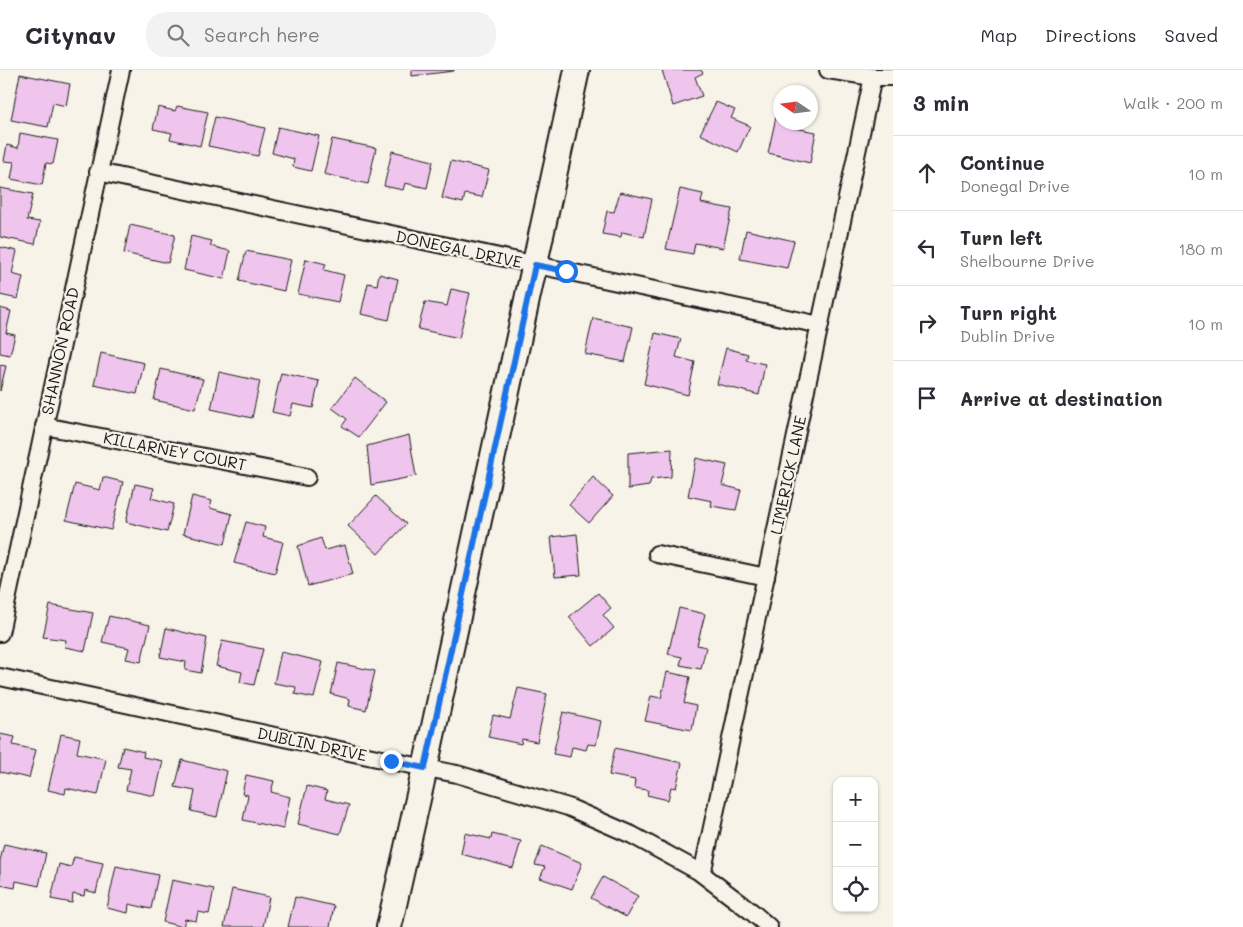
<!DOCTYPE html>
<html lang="en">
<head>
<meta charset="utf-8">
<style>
  body { margin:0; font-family:Mali,sans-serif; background:#f2f2f3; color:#2b2b33 }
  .controls { position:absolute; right:15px; bottom:15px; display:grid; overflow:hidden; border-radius:10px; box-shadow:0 1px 4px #0004 }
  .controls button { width:45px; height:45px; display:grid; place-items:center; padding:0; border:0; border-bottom:1px solid #e1e1e2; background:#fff; color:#2b2b33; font:25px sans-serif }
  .compass { position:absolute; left:773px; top:15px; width:45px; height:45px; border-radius:50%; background:#fff; box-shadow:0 1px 4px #0004; rotate:283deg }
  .stop { position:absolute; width:15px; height:15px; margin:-11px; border:4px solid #1a73e8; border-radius:50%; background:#fff }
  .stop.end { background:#1a73e8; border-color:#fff; box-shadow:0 1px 5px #0008 }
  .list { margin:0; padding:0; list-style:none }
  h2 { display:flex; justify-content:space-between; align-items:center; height:65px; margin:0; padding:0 20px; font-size:21px }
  h2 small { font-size:16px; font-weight:400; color:#7c7c81 }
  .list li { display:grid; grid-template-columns:32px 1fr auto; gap:15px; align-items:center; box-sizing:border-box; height:75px; padding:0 20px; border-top:1px solid #e1e1e2 }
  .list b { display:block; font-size:19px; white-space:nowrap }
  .list p { margin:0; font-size:16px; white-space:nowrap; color:#7c7c81 }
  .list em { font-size:16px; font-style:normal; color:#7c7c81 }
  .icon { flex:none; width:28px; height:28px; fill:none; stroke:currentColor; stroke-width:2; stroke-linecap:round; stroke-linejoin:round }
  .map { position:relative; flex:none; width:893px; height:857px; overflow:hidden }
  header { display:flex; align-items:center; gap:30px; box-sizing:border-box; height:70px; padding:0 25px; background:#fff; border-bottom:1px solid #e1e1e2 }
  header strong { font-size:24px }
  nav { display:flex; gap:28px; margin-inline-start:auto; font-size:18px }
  .search { width:350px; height:45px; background:#f2f2f3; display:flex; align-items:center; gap:12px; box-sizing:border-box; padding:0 18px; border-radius:20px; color:#7c7c81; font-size:19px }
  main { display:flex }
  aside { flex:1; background:#fff }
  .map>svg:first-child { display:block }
  .building { fill:#efc5ed; stroke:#1c1c1c }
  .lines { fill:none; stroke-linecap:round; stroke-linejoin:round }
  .minor-casing { stroke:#1c1c1c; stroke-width:20 }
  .secondary-casing { stroke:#1c1c1c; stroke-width:28 }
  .minor { stroke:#f7f3e8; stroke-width:16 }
  .secondary { stroke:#f7f3e8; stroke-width:24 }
  .route { stroke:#1a73e8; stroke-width:6 }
  .labels { text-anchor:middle; stroke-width:4.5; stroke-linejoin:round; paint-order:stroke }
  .street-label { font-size:16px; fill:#1c1c1c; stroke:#f7f3e8 }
</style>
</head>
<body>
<header>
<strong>Citynav</strong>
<div class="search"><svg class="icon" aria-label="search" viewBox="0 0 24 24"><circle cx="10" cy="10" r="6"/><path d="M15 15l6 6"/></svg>Search here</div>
<nav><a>Map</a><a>Directions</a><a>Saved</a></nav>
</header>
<main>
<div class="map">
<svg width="893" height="857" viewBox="0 0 893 857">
  <rect width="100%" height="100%" fill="#f7f3e8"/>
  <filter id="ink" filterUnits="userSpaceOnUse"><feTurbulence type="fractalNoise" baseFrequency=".02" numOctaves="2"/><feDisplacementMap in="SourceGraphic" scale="10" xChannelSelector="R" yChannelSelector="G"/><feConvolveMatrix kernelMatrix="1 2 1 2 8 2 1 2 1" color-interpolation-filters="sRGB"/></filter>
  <g filter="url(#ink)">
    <!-- building -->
    <path class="building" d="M 412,0 L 454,0 L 454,1 L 412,6 Z
      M 662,0 L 701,0 L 703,3 L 695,7 L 702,26 L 673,36 Z
      M 20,4 L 70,14 L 66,36 L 53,33 L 48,57 L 11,50 Z
      M 716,32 L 735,40 L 731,48 L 750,56 L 738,82 L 700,64 Z
      M 177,36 L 208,42 L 200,76 L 170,69 L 172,63 L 153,59 L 158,37 L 175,41 Z
      M 215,47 L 265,58 L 258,86 L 208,76 Z
      M 776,47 L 780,48 L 780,52 L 796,52 L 794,58 L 816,62 L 810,93 L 768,83 Z
      M 278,57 L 319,66 L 311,101 L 293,97 L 294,89 L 272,83 Z
      M 20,63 L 58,70 L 53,94 L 46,93 L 42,115 L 11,109 L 14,92 L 4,91 L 7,75 L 18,78 Z
      M 332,69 L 376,78 L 368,114 L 324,104 Z
      M 392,81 L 433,91 L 427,118 L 405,113 L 403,120 L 384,116 Z
      M 451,91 L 489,100 L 482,127 L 465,124 L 463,133 L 442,128 Z
      M 0,118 L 33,124 L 27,150 L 40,152 L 35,174 L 0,167 Z
      M 680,119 L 703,124 L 701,133 L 732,139 L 723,178 L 695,173 L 693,184 L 666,179 Z
      M 620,122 L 652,129 L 644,167 L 622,162 L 621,167 L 602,164 L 607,141 L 614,142 Z
      M 130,155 L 175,165 L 168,193 L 124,183 Z
      M 746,160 L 794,171 L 787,198 L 740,189 Z
      M 191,166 L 212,171 L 210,176 L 230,181 L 224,209 L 184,200 Z
      M 0,177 L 17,181 L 12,204 L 23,207 L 18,229 L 0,225 Z
      M 246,181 L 291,190 L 284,221 L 239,211 Z
      M 306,189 L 326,194 L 324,200 L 344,205 L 338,232 L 298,224 Z
      M 379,204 L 398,209 L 389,250 L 361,244 L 368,213 L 377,215 Z
      M 451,219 L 470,223 L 459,268 L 418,259 L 425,232 L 447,236 Z
      M 0,238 L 11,241 L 6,263 L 15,265 L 10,285 L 0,283 Z
      M 593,248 L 633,257 L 625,292 L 585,284 Z
      M 655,263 L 681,269 L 676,287 L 695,292 L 688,325 L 644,314 Z
      M 726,278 L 748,284 L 746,290 L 765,294 L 759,325 L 717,314 Z
      M 101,283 L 144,293 L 137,324 L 94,315 Z
      M 0,295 L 6,296 L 0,321 Z
      M 161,299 L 203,309 L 195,339 L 154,330 Z
      M 219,302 L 260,311 L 252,348 L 211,339 Z
      M 281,303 L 319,311 L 313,338 L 293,334 L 290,346 L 272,342 Z
      M 355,308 L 386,332 L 359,367 L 342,356 L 347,349 L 332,338 Z
      M 409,365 L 416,406 L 371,415 L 367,376 Z
      M 672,379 L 671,407 L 651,409 L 649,416 L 628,419 L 628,383 Z
      M 696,388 L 727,395 L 722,415 L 741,420 L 736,440 L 711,436 L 712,431 L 688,426 Z
      M 103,407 L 123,412 L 111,460 L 66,450 L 75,414 L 100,420 Z
      M 593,407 L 613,426 L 589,453 L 569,435 Z
      M 135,414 L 154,418 L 151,428 L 174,434 L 167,462 L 126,452 Z
      M 192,426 L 212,431 L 210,438 L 232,444 L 225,474 L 183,464 Z
      M 376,426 L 406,454 L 378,484 L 348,456 Z
      M 246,452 L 265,457 L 263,467 L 283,472 L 275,503 L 234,493 Z
      M 577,464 L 581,505 L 555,507 L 551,467 Z
      M 321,468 L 325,480 L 345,475 L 353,504 L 308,516 L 298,476 Z
      M 598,523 L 611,538 L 603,545 L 614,558 L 593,576 L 569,547 Z
      M 50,535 L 93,543 L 85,581 L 65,577 L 66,570 L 43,567 Z
      M 679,538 L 705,544 L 697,575 L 706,577 L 701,599 L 680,595 L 682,587 L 668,584 Z
      M 109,546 L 150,555 L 141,592 L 126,589 L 129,578 L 102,572 Z
      M 166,558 L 207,568 L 201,603 L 185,600 L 186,592 L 160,587 Z
      M 222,571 L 263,579 L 254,615 L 240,612 L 242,602 L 216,596 Z
      M 281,582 L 323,592 L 314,628 L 295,624 L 296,617 L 274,613 Z
      M 338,593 L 375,601 L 366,640 L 349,636 L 350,629 L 331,624 Z
      M 667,602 L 690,607 L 684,633 L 696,636 L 692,660 L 645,651 L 651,626 L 661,628 Z
      M 518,618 L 547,624 L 537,672 L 522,669 L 521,674 L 488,667 L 493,645 L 510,649 Z
      M 563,642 L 601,651 L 596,675 L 588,674 L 586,680 L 572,677 L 570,687 L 553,684 Z
      M 0,664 L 15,667 L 13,675 L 36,680 L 29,708 L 0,702 Z
      M 61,664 L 80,668 L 77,683 L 106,689 L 98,725 L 66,718 L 65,724 L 48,720 Z
      M 123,677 L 144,682 L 143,687 L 163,691 L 155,726 L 126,720 L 131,699 L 118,697 Z
      M 615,678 L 682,693 L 676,718 L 671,717 L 668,730 L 647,725 L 648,720 L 634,718 L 635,710 L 609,705 Z
      M 182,690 L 227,701 L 217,747 L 191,741 L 195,721 L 175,717 Z
      M 246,705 L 274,711 L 271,722 L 290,727 L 283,759 L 243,750 L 248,725 L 242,724 Z
      M 307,716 L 327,721 L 325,729 L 349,735 L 340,764 L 298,754 Z
      M 465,763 L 491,769 L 492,764 L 521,771 L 513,798 L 461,784 Z
      M 4,774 L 46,783 L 39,816 L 16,811 L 15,818 L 0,815 L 0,791 Z
      M 542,776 L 582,793 L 572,819 L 540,808 L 545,797 L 535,795 Z
      M 74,787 L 103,793 L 96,823 L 85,820 L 84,826 L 73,824 L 72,833 L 51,829 L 59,794 L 71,797 Z
      M 116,796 L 158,805 L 151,839 L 129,834 L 128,843 L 107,838 Z
      M 603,807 L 638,826 L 626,847 L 591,828 Z
      M 172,810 L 214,819 L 209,844 L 198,842 L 196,851 L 185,849 L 183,857 L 163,852 Z
      M 232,819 L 269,827 L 263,857 L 224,857 Z
      M 295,827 L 334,836 L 330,857 L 288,857 Z"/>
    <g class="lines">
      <!-- minor casing -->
      <g class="minor-casing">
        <path id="minor" d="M 828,0 L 873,7 L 893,7
          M 98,102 L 820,255
          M 44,356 L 307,407
          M 657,484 L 766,507
          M 0,563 L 121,0
          M 0,607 L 391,691 L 457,704 L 568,737 L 632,765 L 698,801 L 752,842 L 769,857
          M 702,804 L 873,7"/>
      </g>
      <!-- secondary casing -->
      <g class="secondary-casing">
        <path id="secondary" d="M 389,857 L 425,698 L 577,0"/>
      </g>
      <!-- minor -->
      <use href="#minor" class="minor"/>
      <!-- secondary -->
      <use href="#secondary" class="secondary"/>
    </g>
  </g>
  <g class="lines" filter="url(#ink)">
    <!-- route -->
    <path class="route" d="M 391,691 L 425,698 L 535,195 L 566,201"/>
  </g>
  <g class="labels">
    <!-- street labels -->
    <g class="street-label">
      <text transform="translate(459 179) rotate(12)" y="6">DONEGAL DRIVE</text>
      <text transform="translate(60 281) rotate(-78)" y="6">SHANNON ROAD</text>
      <text transform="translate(175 381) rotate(11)" y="6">KILLARNEY COURT</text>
      <text transform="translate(788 405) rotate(-78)" y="6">LIMERICK LANE</text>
      <text transform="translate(312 674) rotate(12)" y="6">DUBLIN DRIVE</text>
    </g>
  </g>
</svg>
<div class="controls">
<button>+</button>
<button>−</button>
<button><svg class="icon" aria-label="locate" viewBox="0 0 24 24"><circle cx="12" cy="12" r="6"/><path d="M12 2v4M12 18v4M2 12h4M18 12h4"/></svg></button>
</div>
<svg class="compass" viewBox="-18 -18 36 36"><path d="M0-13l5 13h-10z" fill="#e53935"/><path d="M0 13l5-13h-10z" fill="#7c7c81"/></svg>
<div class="stop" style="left:566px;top:201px"></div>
<div class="stop end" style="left:391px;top:691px"></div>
</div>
<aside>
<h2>3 min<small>Walk · 200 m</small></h2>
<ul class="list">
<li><svg class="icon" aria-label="ahead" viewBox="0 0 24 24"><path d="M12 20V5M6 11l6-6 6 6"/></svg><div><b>Continue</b><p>Donegal Drive</p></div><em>10 m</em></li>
<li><svg class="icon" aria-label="left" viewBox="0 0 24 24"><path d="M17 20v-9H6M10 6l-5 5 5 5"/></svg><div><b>Turn left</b><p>Shelbourne Drive</p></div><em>180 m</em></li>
<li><svg class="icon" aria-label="right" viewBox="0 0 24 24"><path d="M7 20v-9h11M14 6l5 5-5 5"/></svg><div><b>Turn right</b><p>Dublin Drive</p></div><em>10 m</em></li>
<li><svg class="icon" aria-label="arrive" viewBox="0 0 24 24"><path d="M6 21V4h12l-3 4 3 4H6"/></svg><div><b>Arrive at destination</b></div></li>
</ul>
</aside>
</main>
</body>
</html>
